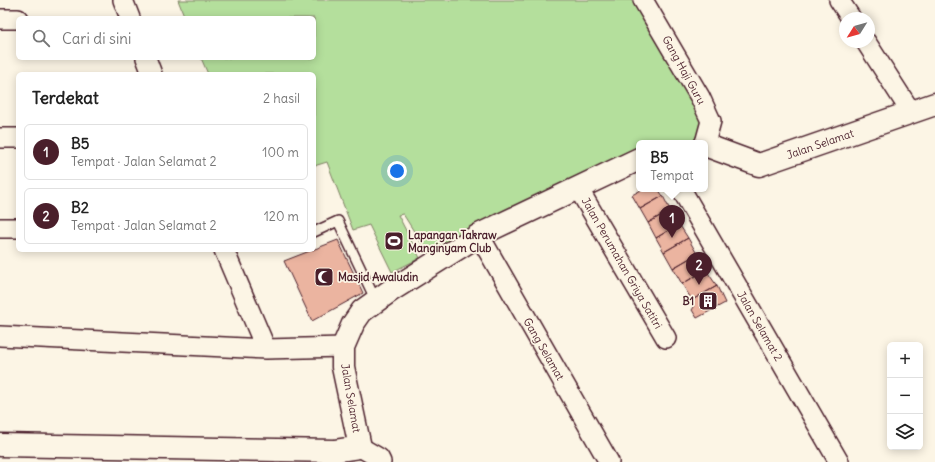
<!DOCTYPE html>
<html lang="id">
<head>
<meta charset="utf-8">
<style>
  body { margin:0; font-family:Delius,sans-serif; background:#f2f2f2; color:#222 }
  .controls { position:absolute; right:12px; bottom:12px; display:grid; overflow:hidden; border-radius:6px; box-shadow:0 2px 10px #0003 }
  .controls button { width:36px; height:36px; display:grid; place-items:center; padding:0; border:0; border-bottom:1px solid #e0e0e0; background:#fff; color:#222; font:20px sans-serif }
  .compass { position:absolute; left:839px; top:12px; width:36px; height:36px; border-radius:50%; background:#fff; box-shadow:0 2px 10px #0003; rotate:233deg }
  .you { position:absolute; left:397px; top:171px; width:14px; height:14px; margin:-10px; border:3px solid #fff; border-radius:50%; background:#1a73e8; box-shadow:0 0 0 6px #1a73e833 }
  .badge { display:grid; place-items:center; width:26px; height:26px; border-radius:50%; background:#4a1f2b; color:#fff; font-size:13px; font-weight:700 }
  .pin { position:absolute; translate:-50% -33px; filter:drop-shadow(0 1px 2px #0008) }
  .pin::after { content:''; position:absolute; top:21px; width:14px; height:12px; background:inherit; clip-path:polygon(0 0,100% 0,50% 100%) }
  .popup { position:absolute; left:636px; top:140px; width:72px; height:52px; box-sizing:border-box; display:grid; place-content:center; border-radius:6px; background:#fff; filter:drop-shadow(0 1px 3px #0005); font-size:13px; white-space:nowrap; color:#767676 }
  .popup b { font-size:15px; color:#222 }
  .popup::after { content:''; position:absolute; left:50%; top:100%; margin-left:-8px; border:8px solid transparent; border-top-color:#fff }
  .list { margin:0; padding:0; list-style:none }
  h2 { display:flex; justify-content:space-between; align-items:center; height:52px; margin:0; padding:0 16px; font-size:17px }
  h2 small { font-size:13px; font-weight:400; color:#767676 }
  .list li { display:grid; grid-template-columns:26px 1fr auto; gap:12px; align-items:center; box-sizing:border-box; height:56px; margin:0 8px 8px; padding:0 8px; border:1px solid #e0e0e0; border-radius:6px }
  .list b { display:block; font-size:15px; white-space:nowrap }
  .list p { margin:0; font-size:13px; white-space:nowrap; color:#767676 }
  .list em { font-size:13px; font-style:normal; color:#767676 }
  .icon { flex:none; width:22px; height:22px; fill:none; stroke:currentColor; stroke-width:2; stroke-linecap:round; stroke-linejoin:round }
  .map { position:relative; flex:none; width:935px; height:462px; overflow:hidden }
  .search { position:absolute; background:#fff; box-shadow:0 2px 10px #0003; left:16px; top:16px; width:300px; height:44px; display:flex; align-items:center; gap:10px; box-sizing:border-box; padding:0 14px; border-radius:6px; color:#767676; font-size:15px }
  .panel { position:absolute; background:#fff; box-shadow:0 2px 10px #0003; left:16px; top:72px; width:300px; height:180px; border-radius:6px }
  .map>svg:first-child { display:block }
  .green { fill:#b4df9c; stroke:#7f7f64 }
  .building { fill:#ebb4a0; stroke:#4a1f2b }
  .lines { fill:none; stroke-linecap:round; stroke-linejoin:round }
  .lane-casing { stroke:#4a1f2b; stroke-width:12 }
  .street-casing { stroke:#4a1f2b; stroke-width:22 }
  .secondary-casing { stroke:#4a1f2b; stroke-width:25 }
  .lane { stroke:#fcf5e5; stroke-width:9 }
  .street { stroke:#fcf5e5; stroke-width:19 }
  .secondary { stroke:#fcf5e5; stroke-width:22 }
  .labels { text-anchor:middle; stroke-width:3.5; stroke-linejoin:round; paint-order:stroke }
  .street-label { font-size:11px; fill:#4a1f2b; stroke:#fcf5e5 }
  .poi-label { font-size:11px; font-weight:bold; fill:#4a1f2b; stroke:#fcf5e5; text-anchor:start }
</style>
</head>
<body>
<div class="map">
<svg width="935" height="462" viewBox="0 0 935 462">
  <rect width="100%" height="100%" fill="#fcf5e5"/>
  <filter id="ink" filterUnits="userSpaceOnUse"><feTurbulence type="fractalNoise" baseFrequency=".025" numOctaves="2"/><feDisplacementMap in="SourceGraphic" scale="8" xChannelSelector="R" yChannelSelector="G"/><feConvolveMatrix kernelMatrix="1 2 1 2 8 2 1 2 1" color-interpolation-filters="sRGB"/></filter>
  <g filter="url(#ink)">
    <!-- green -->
    <path class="green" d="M 178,0 L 640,0 L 700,97 L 705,143 L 639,143 L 639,159 L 434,263 L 403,214 L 398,215 L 420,258 L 392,272 L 369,225 L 353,230 L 327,162 L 314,166 L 314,74 L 208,74 L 201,58 L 314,58 L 314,18 L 185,18 Z"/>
    <!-- building -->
    <path class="building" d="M 643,189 L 658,189 L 663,196 L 640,209 L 632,195 Z
      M 663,196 L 670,210 L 648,223 L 640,209 Z
      M 670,210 L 679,224 L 656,238 L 648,223 Z
      M 679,224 L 688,238 L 664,252 L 656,238 Z
      M 688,238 L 697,254 L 673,268 L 664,252 Z
      M 338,240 L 363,293 L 312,321 L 284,261 Z
      M 697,254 L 706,270 L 682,284 L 673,268 Z
      M 706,270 L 717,286 L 692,300 L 682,284 Z
      M 717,286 L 725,303 L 697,318 L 692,310 L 694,307 L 692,300 Z"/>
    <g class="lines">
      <!-- lane casing -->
      <g class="lane-casing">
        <path id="lane" d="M 314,232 L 338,221 L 376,301"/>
      </g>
      <!-- street casing -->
      <g class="street-casing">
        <path id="street" d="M 123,0 L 130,18
          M 643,0 L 700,97 L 711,121 L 705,143
          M 839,0 L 851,18
          M 0,19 L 18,19
          M 866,42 L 911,112
          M 146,58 L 152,74
          M 0,138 L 18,138
          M 578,188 L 666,338
          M 681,189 L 839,462
          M 0,228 L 18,228
          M 479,235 L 609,462
          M 224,250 L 266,349
          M 0,336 L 266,349 L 343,347
          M 360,447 L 379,458 L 381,462"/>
      </g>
      <!-- secondary casing -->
      <g class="secondary-casing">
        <path id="secondary" d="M 705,145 L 759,165 L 935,104
          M 0,445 L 334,451 L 360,447 L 343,367 L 343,347 L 353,324 L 362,311 L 390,291 L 479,235 L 639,159"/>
      </g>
      <!-- lane -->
      <use href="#lane" class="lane"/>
      <!-- street -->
      <use href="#street" class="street"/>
      <!-- secondary -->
      <use href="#secondary" class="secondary"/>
    </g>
  </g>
  <!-- icons -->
  <defs>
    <g id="stadium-square" transform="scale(1)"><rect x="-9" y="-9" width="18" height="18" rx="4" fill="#4a1f2b" stroke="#fcf5e5"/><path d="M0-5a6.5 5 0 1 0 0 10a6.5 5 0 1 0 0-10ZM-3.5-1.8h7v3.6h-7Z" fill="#fff"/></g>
    <g id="mosque-square" transform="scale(1)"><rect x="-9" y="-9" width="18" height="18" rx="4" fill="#4a1f2b" stroke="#fcf5e5"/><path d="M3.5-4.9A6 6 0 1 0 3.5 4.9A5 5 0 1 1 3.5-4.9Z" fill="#fff"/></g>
    <g id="building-square" transform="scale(1)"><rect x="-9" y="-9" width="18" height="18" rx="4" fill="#4a1f2b" stroke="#fcf5e5"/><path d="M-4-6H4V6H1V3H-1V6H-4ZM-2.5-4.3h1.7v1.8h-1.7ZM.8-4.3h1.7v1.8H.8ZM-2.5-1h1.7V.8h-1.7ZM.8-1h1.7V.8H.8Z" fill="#fff"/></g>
  </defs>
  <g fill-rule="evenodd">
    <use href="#stadium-square" x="394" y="241"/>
    <use href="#mosque-square" x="324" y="277"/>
    <use href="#building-square" x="708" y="301"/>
  </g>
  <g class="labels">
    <!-- street labels -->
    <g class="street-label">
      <text transform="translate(684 70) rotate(61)" y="4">Gang Haji Guru</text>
      <text transform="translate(820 144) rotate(-19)" y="4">Jalan Selamat</text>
      <text transform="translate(622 263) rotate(60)" y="4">Jalan Perumahan Griya Satitri</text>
      <text transform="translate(760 326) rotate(60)" y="4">Jalan Selamat 2</text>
      <text transform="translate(544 349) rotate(60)" y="4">Gang Selamat</text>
      <text transform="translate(351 398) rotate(80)" y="4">Jalan Selamat</text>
    </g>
    <!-- poi labels -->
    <g class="poi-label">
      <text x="408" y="239">Lapangan Takraw<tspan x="408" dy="13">Manginyam Club</tspan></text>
      <text x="338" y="281">Masjid Awaludin</text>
      <text x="694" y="305" text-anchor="end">B1</text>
    </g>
  </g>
</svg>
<div class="controls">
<button>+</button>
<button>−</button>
<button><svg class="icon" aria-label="layers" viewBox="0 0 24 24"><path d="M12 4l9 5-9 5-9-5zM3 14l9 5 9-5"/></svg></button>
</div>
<svg class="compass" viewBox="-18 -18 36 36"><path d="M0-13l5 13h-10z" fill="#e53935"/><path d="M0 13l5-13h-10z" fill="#767676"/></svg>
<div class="you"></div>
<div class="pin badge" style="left:672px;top:238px">1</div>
<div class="popup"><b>B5</b>Tempat</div>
<div class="pin badge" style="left:699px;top:285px">2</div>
<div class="search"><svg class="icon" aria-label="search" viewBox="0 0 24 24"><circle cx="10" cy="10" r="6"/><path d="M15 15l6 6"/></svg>Cari di sini</div>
<section class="panel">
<h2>Terdekat<small>2 hasil</small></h2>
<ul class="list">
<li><span class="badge">1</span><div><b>B5</b><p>Tempat · Jalan Selamat 2</p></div><em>100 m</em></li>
<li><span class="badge">2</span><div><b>B2</b><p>Tempat · Jalan Selamat 2</p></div><em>120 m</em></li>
</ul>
</section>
</div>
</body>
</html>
